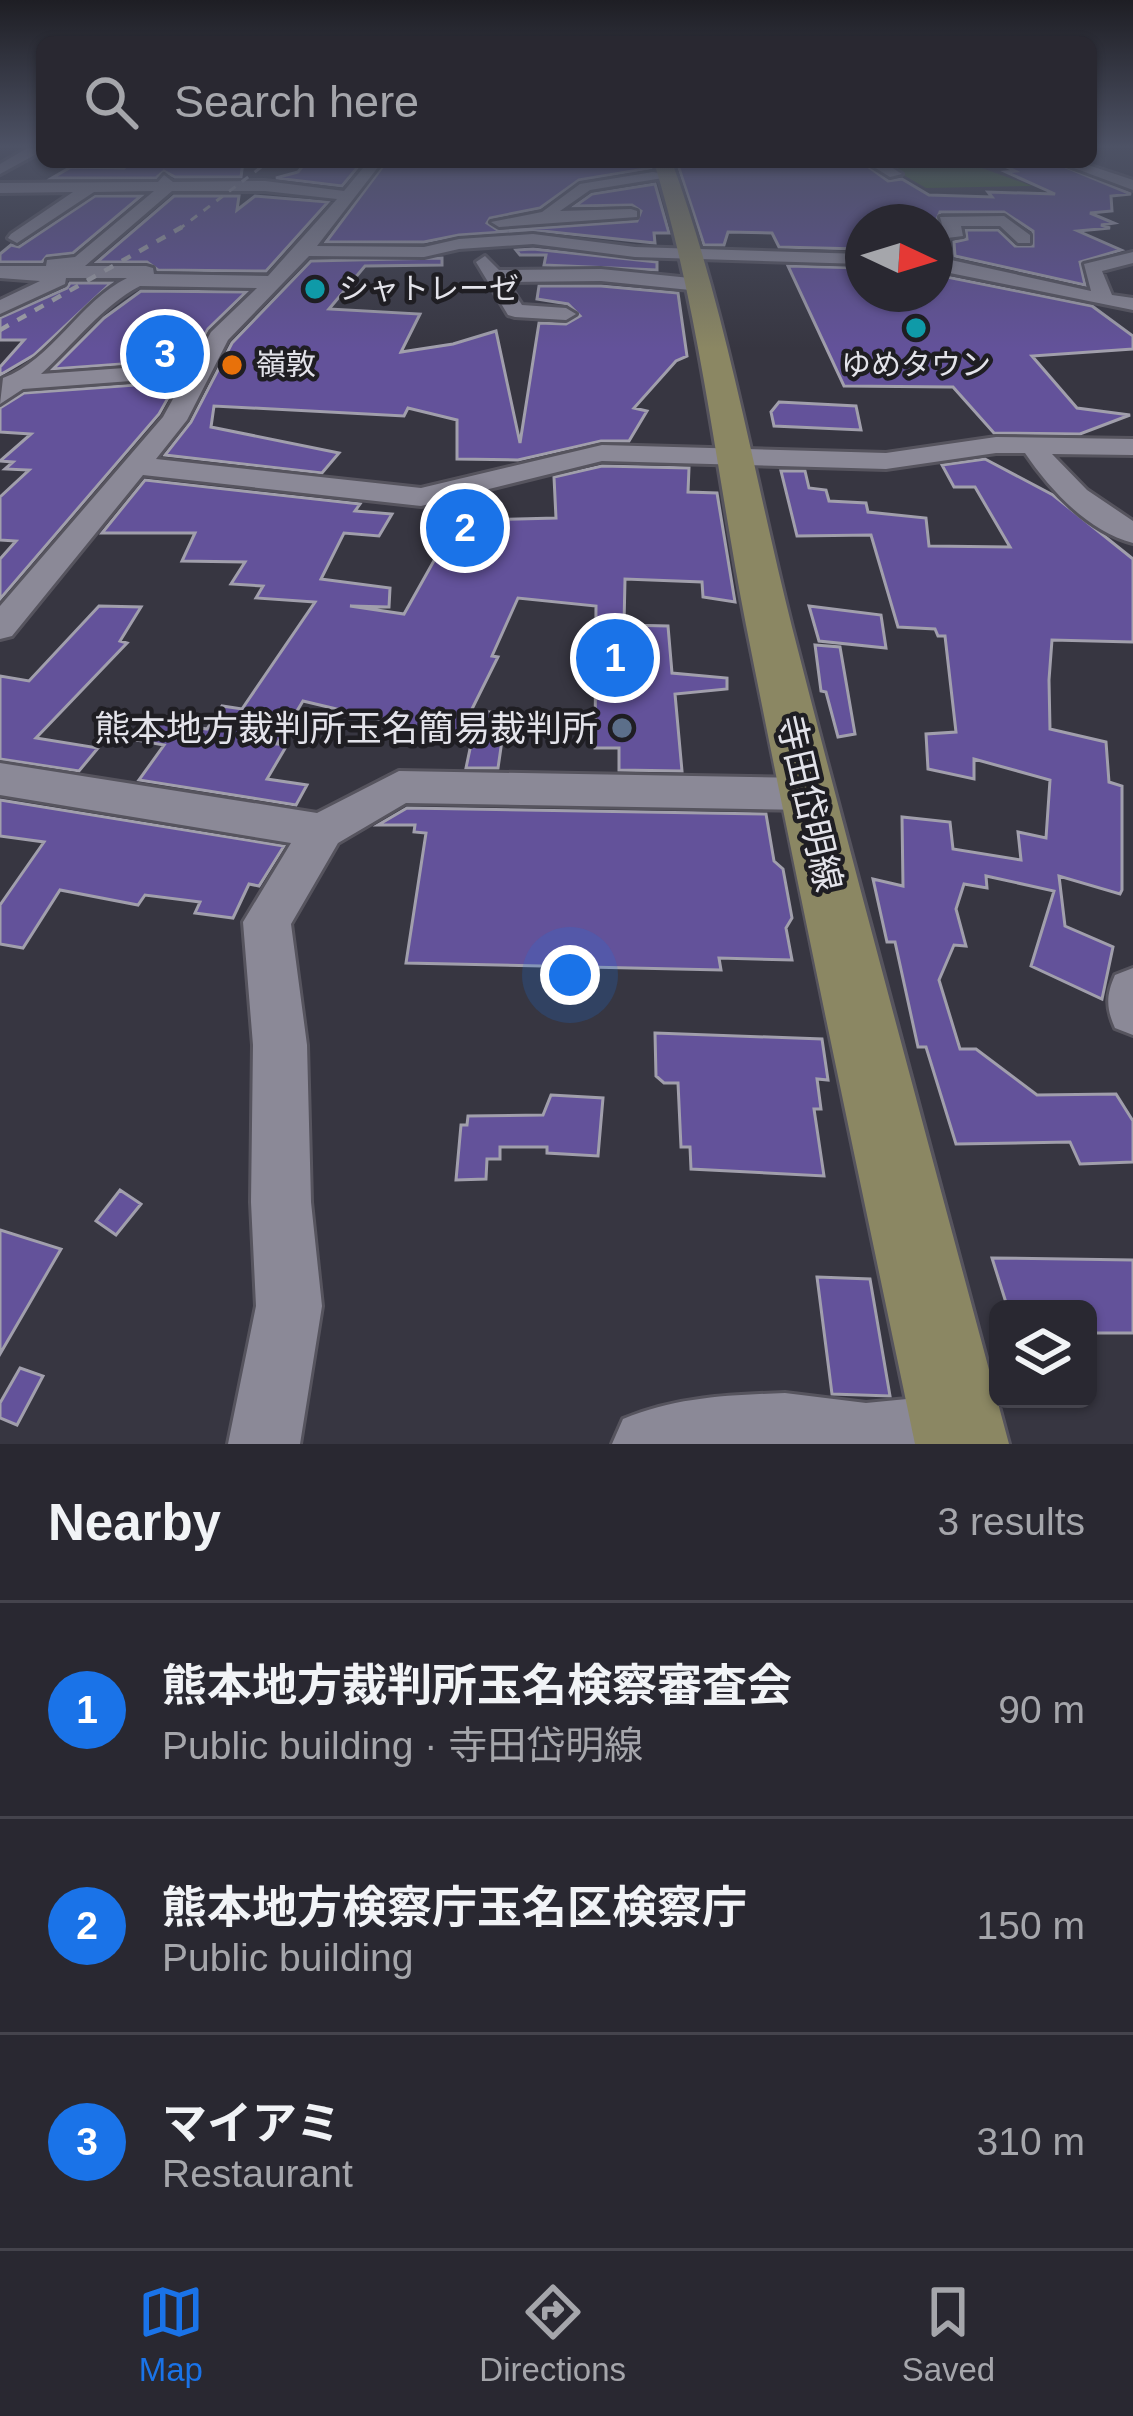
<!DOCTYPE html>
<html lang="en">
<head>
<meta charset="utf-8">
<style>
  body { margin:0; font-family:Helvetica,"Noto Sans JP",sans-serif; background:#35343d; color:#f1f3f6 }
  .controls { position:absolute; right:36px; bottom:36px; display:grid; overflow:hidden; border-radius:18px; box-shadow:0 3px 9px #0004 }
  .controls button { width:108px; height:108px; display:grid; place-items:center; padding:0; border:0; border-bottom:3px solid #45444d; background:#292831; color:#f1f3f6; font:60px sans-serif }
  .compass { position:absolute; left:845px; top:204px; width:108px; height:108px; border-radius:50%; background:#292831; box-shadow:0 3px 9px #0004; rotate:94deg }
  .you { position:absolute; left:570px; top:975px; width:42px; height:42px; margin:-30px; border:9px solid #fff; border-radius:50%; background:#1a73e8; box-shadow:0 0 0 18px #1a73e833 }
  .badge { display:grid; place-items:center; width:78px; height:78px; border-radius:50%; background:#1a73e8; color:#fff; font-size:39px; font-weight:700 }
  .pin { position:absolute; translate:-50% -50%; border:6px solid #fff; box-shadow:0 3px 12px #0006 }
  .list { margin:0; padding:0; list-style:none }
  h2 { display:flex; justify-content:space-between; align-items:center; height:156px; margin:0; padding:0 48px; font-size:51px }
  h2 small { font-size:39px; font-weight:400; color:#a5a6ab }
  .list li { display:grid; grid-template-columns:78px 1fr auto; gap:36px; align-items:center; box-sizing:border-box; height:216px; padding:0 48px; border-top:3px solid #45444d }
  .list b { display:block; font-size:45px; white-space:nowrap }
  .list p { margin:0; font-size:39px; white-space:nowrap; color:#a5a6ab }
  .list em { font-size:39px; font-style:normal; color:#a5a6ab }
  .icon { flex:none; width:66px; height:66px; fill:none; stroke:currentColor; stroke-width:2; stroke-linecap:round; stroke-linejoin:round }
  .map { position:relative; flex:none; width:1133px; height:1444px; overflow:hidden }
  .search { position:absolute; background:#292831; box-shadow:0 3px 9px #0004; left:36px; right:36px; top:36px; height:132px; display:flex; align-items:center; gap:30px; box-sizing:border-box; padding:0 42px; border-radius:18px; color:#a5a6ab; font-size:45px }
  .sheet { height:804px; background:#292831 }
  nav { display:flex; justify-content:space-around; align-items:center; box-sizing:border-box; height:168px; border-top:3px solid #45444d; background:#292831; font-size:33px; color:#a5a6ab }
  nav a { display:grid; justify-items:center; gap:6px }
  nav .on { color:#1a73e8 }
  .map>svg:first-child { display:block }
  .green { fill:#3a621f }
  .building { fill:#63529a; stroke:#a19fac; stroke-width:3 }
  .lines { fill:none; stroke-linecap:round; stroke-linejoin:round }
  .minor-casing { stroke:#56545e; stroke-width:6 }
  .major-casing { stroke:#56545e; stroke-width:6 }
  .minor { fill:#8b8997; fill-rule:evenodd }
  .major { fill:#8b8763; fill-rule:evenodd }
  .rail-far1 { stroke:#a4a4ac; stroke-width:3; stroke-dasharray:8 8; stroke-linecap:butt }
  .rail { stroke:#a4a4ac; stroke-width:4.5; stroke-dasharray:10 10; stroke-linecap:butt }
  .culture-dot { fill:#0f9aa8; stroke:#1f1e23; stroke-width:4.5 }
  .food-dot { fill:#e8710a; stroke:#1f1e23; stroke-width:4.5 }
  .service-dot { fill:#5c6f8a; stroke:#1f1e23; stroke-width:4.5 }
  .labels { text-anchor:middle; stroke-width:9; stroke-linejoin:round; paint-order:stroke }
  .far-poi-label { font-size:30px; fill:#e3e3ea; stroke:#1f1e23; text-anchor:start }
  .poi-label { font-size:36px; fill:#e3e3ea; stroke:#1f1e23; text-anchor:end }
  .street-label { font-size:36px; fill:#e3e3ea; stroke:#1f1e23 }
</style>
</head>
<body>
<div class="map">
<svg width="1133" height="1444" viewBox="0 0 1133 1444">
  <rect width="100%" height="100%" fill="#373641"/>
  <!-- green -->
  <path class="green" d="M 881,162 L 965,162 L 1032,186 L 926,188 Z"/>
  <!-- building -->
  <path class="building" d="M 131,162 L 243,162 L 241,177 L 175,177 L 164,171 L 156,178 L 52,178 L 71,167 L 124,168 Z
    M 306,162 L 362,162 L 342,186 L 276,178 L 298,172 Z
    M 386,162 L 492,162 L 499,166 L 650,162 L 651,168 L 579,180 L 540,208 L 490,218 L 487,223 L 499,231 L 637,221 L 641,211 L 632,205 L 575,206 L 592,194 L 655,184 L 669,233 L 654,233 L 655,243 L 533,230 L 459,235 L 424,242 L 326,242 Z
    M 677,162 L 862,162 L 888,181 L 902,179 L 929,195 L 992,197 L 988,192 L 1055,194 L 1006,172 L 1015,171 L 996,162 L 1054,162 L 1131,194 L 1111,196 L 1112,211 L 1090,213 L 1114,223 L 1101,225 L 1110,228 L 1078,231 L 1121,250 L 1080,262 L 1085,285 L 955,256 L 954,242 L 967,239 L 966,230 L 998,230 L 1015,246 L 1033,246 L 1033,231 L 1004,212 L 940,212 L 935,224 L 863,222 L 863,241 L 857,241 L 860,249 L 779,247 L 772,233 L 728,232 L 724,245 L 704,245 Z
    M 95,196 L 141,196 L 73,253 L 47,256 L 42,262 L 0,262 L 0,254 L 11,245 L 19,247 Z
    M 174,196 L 239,196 L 237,210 L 255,196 L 328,202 L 266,271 L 158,270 L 147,262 L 97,262 Z
    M 533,249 L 657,262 L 657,270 L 544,265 L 546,255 L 520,255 L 516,250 Z
    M 442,258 L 442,265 L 365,266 L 329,309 L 420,314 L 401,352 L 453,344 L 496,331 L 520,443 L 539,323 L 566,324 L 580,316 L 568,304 L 537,299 L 539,286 L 601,286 L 678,293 L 687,356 L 676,361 L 634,408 L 647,411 L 629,441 L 601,441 L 518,460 L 457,459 L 457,420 L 408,408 L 404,416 L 214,406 L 211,427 L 339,453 L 322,473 L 165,455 L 191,422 L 232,343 L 311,261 Z
    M 788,266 L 863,268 L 863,294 L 935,294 L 935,277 L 947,277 L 1092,306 L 1133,336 L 1133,349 L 1032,356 L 1077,408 L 1130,415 L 1080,434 L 994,433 L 953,387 L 844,386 Z
    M 70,283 L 111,283 L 34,355 L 0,375 L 0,367 L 24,340 L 0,340 L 0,318 L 67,288 Z
    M 141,291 L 246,292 L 208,329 L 191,359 L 53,369 L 104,318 Z
    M 177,382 L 159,414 L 0,599 L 0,559 L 16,541 L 0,540 L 0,497 L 29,470 L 5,469 L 13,462 L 0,461 L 31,434 L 0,432 L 0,408 L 24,393 Z
    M 779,402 L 856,406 L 861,430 L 774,426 L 771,412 Z
    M 985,459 L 1053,495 L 1133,559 L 1133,642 L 1052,640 L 1049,680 L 1050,729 L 1106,742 L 1109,782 L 1122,786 L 1122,890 L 1120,894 L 1059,876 L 1065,926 L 1113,947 L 1102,999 L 1031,966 L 1054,891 L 986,876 L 987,888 L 964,884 L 956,909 L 966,946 L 954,945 L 939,980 L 960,1049 L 976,1049 L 1037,1095 L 1116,1094 L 1133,1121 L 1133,1162 L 1080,1164 L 1070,1142 L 956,1144 L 926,1047 L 918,1047 L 895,942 L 887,942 L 873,879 L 903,886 L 902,817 L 950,822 L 953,849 L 1021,860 L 1018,832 L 1046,838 L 1050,780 L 974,759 L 974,779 L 928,769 L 926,734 L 956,732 L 945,636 L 938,636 L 935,629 L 898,627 L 871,535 L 797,536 L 781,471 L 805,471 L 809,488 L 826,490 L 829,501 L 866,503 L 868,512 L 926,518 L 929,546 L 1010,547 L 975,487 L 954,487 L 942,465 Z
    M 602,466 L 689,468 L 688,492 L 717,493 L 735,602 L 703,597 L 702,582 L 625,579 L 624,625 L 668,626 L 672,673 L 727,678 L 727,689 L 675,694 L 682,771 L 619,770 L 619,748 L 595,748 L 596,606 L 518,598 L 492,656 L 498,657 L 471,711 L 506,713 L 498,768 L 466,768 L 471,744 L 458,738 L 303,701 L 277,744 L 287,745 L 267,779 L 307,785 L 296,805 L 139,780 L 164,745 L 136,740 L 151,720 L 207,729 L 222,706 L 242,709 L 315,602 L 256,598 L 263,586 L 231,584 L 245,562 L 182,561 L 195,533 L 102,533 L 145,480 L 360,504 L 355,511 L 392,514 L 379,536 L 344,533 L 321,579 L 390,588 L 389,607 L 350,606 L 404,614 L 440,550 L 433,550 L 450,503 L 469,499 L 469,507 L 487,507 L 484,520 L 556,518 L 554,477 Z
    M 99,606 L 141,607 L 120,641 L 127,643 L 36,738 L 98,748 L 79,771 L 0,759 L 0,676 L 29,681 Z
    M 809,606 L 881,615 L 886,648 L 819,641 Z
    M 815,645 L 840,647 L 855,734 L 838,737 L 826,692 L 821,691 Z
    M 0,800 L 284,846 L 259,886 L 249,884 L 233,918 L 195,913 L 200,902 L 145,895 L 138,905 L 60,890 L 23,948 L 0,944 L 0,905 L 44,842 L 0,836 Z
    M 407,808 L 766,814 L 774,861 L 783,869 L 792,918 L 786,928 L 792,960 L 719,958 L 721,970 L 406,963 L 426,833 L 414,832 L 415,825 L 378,825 Z
    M 655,1033 L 822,1039 L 828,1080 L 817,1079 L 821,1109 L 814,1109 L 824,1176 L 691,1169 L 690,1147 L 681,1147 L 678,1083 L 664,1083 L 656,1076 Z
    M 551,1095 L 603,1098 L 598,1156 L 547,1153 L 547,1147 L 500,1147 L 500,1159 L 487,1159 L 486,1179 L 456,1180 L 461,1125 L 467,1125 L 468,1116 L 543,1115 Z
    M 120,1190 L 141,1204 L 116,1235 L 96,1221 Z
    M 0,1230 L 61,1249 L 0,1354 Z
    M 992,1258 L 1133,1260 L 1133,1333 L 1088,1333 L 1088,1309 L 1008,1309 Z
    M 817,1277 L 870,1279 L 890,1396 L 832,1394 Z
    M 20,1368 L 43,1376 L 17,1425 L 0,1418 L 0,1403 Z"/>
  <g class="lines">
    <!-- minor casing -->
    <g class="minor-casing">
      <path id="minor" d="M 29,147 L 42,151 L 0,174 L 0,164 Z
        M 368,162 L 382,162 L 317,246 L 424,247 L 459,239 L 533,234 L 635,247 L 863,254 L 863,264 L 635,257 L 533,244 L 459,249 L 424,257 L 309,256 L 228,340 L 187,420 L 156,459 L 421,488 L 602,445 L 886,453 L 996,437 L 1133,439 L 1133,455 L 1052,454 L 1087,490 L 1133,521 L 1133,543 C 1089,532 1050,490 1025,453 L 996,453 L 886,469 L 602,461 L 421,506 L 143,475 L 12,636 L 0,639 L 0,606 L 163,417 L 185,377 L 23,389 L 0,404 L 3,378 C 52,360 80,301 127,278 L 66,278 L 65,284 L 0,314 L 0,300 L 40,281 L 0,278 L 0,266 L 46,266 L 47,260 L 75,257 L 154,191 L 94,192 L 17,243 L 8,238 L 11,234 L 73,192 L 0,193 L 0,183 L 158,182 L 164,175 L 173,182 L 265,181 L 344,191 ZM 172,191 L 265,191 L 337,199 L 268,276 L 154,274 L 153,268 L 146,266 L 85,266 ZM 140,286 L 257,288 L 211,332 L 194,363 L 41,374 C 73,345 103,305 140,286 Z
        M 866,162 L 883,162 L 902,174 L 890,177 Z
        M 1058,162 L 1079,162 L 1133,180 L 1133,190 Z
        M 653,172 L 675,176 L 590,190 L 560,211 L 631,209 L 637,211 L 637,217 L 499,227 L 491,222 L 542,212 L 580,184 Z
        M 1004,216 L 1030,235 L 1030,243 L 1018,243 L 1000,226 L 961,226 L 963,236 L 947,238 L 951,260 L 1091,291 L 1084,264 L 1133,252 L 1133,263 L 1102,271 L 1112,295 L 1133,298 L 1133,310 L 935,270 L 935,229 L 943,228 L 940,217 Z
        M 485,256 L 499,270 L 601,269 L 700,279 L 710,285 L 700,291 L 601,281 L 507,282 L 522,305 L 566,308 L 576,314 L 566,320 L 515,317 L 508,315 L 476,262 Z
        M 0,763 L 317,813 L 399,771 L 807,778 L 822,783 L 828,794 L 822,805 L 807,810 L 406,803 L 338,843 L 291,924 L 307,1045 L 311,1202 L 322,1306 L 300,1444 L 228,1444 L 256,1306 L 251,1202 L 253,1045 L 243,922 L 291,843 L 0,795 Z
        M 1133,968 L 1133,1035 L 1115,1028 C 1106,1008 1106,995 1115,975 Z
        M 785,1393 L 866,1403 L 958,1394 L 983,1404 L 993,1429 L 987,1444 L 612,1444 L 623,1419 C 676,1397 729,1395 785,1393 Z"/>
    </g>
    <!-- major casing -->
    <g class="major-casing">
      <path id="major" d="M 654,162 L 672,162 C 727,312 753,472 792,627 C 862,900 936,1172 1009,1444 L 915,1444 C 858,1171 800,899 746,625 C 716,471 700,312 654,162 Z"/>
    </g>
    <!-- minor -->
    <use href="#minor" class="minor"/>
    <!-- major -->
    <use href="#major" class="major"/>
    <!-- rail-far1 -->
    <path class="rail-far1" d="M 178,230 L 268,162"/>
    <!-- rail -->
    <path class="rail" d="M 0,330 L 182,227"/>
  </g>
  <!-- sky -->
  <linearGradient id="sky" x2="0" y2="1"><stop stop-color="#1e1e24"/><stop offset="0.42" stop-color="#4d5265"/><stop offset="1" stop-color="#4d5265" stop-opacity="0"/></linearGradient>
  <rect width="1133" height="349" fill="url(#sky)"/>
  <!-- markers -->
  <g class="culture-dot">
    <circle cx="315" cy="289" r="12"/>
    <circle cx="916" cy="328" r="12"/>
  </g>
  <circle class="food-dot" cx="232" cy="365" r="12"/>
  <circle class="service-dot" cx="622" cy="728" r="12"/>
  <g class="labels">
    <!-- far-poi labels -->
    <g class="far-poi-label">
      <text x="339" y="299">シャトレーゼ</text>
      <text x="256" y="375">嶺敦</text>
      <text x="916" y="375" text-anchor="middle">ゆめタウン</text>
    </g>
    <!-- poi labels -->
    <g class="poi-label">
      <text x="598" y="741">熊本地方裁判所玉名簡易裁判所</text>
    </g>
    <!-- street labels -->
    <g class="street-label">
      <text transform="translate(810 803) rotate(77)" y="13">寺田岱明線</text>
    </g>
  </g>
</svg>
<div class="controls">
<button><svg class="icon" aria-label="layers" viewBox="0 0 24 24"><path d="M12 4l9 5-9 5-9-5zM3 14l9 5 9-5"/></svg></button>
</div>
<svg class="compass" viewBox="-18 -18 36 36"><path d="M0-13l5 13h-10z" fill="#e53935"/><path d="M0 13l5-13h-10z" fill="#a5a6ab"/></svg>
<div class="you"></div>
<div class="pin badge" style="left:615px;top:658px">1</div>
<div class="pin badge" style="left:465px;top:528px">2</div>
<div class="pin badge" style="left:165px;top:354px">3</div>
<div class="search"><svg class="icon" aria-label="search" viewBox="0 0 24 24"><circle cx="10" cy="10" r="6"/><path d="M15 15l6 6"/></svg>Search here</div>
</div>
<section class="sheet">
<h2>Nearby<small>3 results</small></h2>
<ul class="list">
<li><span class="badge">1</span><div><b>熊本地方裁判所玉名検察審査会</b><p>Public building · 寺田岱明線</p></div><em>90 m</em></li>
<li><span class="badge">2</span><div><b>熊本地方検察庁玉名区検察庁</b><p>Public building</p></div><em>150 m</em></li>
<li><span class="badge">3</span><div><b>マイアミ</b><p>Restaurant</p></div><em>310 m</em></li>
</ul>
</section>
<nav>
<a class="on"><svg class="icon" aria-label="map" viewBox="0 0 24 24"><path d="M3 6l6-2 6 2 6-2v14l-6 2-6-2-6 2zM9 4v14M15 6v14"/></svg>Map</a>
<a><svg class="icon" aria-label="directions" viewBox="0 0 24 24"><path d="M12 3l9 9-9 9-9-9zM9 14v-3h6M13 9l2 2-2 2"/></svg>Directions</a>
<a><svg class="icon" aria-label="saved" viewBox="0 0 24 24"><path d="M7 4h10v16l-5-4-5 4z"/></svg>Saved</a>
</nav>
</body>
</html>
